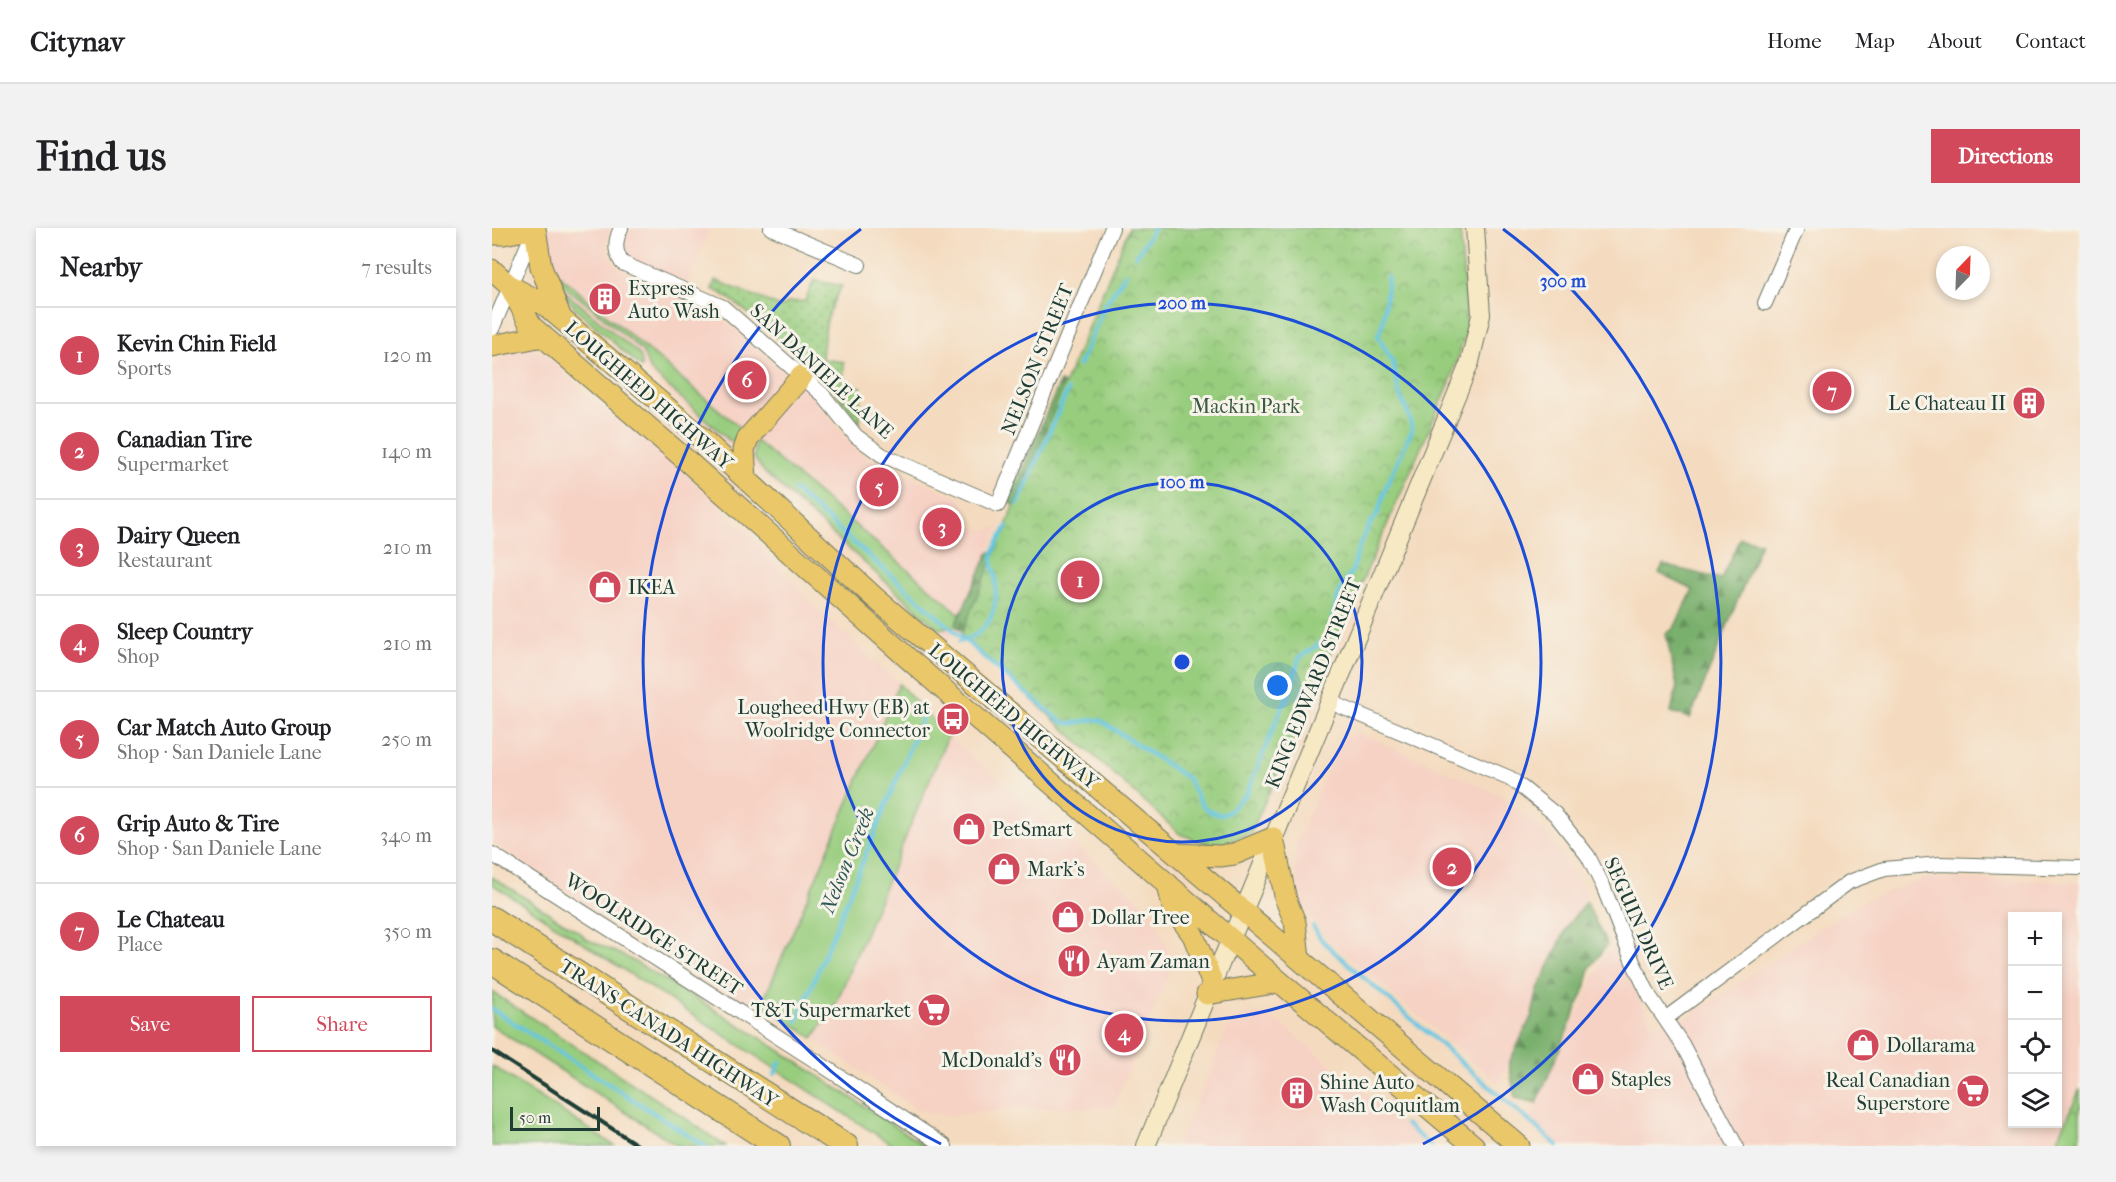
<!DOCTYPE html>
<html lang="en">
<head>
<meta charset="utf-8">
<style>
  body { margin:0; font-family:"IM FELL French Canon",serif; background:#f2f2f2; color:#202124 }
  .controls { position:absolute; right:18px; bottom:18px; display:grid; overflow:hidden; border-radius:0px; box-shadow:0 3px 9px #0003 }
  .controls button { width:54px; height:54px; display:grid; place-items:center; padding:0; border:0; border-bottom:2px solid #e0e0e0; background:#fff; color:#202124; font:30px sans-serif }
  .compass { position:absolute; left:1444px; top:18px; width:54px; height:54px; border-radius:50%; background:#fff; box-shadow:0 3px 9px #0003; rotate:23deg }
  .scale { position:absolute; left:18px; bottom:15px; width:90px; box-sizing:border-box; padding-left:6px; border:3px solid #1f3d34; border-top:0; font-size:16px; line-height:21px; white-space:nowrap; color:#1f3d34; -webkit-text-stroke:4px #f7f3e8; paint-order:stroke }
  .you { position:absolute; left:786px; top:458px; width:21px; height:21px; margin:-15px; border:4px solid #fff; border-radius:50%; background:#1a73e8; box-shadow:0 0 0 9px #1a73e833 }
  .badge { display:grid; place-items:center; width:39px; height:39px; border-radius:50%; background:#d1495b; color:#fff; font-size:20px; font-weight:700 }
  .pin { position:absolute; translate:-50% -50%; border:3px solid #fff; box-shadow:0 2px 6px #0006 }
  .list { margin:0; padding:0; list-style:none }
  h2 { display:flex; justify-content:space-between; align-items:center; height:78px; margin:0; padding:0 24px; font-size:26px }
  h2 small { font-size:20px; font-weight:400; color:#757577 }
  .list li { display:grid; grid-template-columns:39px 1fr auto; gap:18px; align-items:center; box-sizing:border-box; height:96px; padding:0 24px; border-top:2px solid #e0e0e0 }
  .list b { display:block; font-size:22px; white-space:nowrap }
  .list p { margin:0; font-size:20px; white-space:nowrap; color:#757577 }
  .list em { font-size:20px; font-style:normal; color:#757577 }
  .actions { display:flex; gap:12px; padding:18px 24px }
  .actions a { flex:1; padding:14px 0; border:2px solid #d1495b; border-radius:0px; text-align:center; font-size:21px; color:#d1495b }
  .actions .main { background:#d1495b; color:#fff }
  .icon { flex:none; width:33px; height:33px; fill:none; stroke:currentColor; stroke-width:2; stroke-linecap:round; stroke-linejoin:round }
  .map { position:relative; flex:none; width:1588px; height:918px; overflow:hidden; border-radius:0px }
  header { display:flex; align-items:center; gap:36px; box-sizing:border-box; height:84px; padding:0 30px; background:#fff; border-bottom:2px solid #e0e0e0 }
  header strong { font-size:28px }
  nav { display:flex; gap:33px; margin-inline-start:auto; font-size:21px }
  .intro { display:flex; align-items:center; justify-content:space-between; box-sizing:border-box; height:144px; padding:0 36px }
  h1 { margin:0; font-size:42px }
  .button { padding:15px 27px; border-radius:0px; background:#d1495b; color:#fff; font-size:21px; font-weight:700 }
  main { display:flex; gap:36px; padding:0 36px }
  aside { flex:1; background:#fff; border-radius:0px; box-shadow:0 3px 9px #0003 }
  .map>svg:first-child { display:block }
  .built { fill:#f6d2c4; fill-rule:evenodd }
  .grass { fill:#98cd7e; stroke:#5c8559; stroke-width:1.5 }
  .forest { fill:url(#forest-firs); stroke:#4c7650; stroke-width:1.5 }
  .park { fill:url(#park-crowns); stroke:#5c8559; stroke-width:1.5 }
  .garden { fill:url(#garden-dots); stroke:#5c8559; stroke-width:1.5 }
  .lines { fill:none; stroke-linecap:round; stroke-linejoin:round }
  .stream { stroke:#65c6e3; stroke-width:4 }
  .minor-casing { stroke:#6a7465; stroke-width:16 }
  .secondary-casing { stroke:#6a7465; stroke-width:20 }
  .primary-casing { stroke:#6a7465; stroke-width:23 }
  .motorway-casing { stroke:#6a7465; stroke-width:26 }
  .minor { stroke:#fff; stroke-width:14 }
  .secondary { stroke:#f7e9c3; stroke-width:18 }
  .primary { stroke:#eac769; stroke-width:21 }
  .motorway { stroke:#eac769; stroke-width:24 }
  .rail { stroke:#1f3d34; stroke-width:4 }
  .ring { fill:none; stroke:#1d4ed8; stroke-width:3 }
  .labels { text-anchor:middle; stroke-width:6; stroke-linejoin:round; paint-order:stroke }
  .poi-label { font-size:20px; fill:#1f3d34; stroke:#f7f3e8; text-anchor:start }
  .street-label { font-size:20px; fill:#1f3d34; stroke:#f7f3e8 }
  .park-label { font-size:20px; fill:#375a43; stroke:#f7f3e8 }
  .water-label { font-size:21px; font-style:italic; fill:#2d5857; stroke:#f7f3e8 }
  .centre { fill:#1d4ed8; stroke:#f7f3e8; stroke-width:3 }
  .ring-label { font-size:18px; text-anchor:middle; font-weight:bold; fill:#1d4ed8; stroke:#f7f3e8; stroke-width:6; stroke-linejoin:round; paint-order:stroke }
</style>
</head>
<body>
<header>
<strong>Citynav</strong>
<nav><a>Home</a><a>Map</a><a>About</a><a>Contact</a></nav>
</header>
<div class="intro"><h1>Find us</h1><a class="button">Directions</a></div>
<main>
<aside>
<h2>Nearby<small>7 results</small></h2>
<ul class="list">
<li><span class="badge">1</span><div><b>Kevin Chin Field</b><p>Sports</p></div><em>120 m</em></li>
<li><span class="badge">2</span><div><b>Canadian Tire</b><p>Supermarket</p></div><em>140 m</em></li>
<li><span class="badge">3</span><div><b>Dairy Queen</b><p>Restaurant</p></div><em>210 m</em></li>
<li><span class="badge">4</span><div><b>Sleep Country</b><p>Shop</p></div><em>210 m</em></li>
<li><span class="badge">5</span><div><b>Car Match Auto Group</b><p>Shop · San Daniele Lane</p></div><em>250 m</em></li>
<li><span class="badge">6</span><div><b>Grip Auto &amp; Tire</b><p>Shop · San Daniele Lane</p></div><em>340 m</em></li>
<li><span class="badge">7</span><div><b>Le Chateau</b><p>Place</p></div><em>350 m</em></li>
</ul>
<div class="actions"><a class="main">Save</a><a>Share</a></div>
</aside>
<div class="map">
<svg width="1588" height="918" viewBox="0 0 1588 918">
  <defs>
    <pattern id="forest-firs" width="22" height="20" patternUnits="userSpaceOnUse" patternTransform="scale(1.5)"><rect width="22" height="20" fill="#7ab06d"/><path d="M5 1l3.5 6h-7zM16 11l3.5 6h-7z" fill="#63905a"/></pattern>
    <pattern id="park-crowns" width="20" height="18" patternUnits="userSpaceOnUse" patternTransform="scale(1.5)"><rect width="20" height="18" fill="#98cd7e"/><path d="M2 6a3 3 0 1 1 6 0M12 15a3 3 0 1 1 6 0" fill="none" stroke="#7ba868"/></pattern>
    <pattern id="garden-dots" width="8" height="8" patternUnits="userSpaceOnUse" patternTransform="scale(1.5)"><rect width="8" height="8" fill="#98cd7e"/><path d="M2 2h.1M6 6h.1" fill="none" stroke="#7ba868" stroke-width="1.8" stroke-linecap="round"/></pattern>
  </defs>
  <rect width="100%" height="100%" fill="#f7f3e8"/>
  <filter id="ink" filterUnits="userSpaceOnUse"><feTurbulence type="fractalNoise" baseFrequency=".0167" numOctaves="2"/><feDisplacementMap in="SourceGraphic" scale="12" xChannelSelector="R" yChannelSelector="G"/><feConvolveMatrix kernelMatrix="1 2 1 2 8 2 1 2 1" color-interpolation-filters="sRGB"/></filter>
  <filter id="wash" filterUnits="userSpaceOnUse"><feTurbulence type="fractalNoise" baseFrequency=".008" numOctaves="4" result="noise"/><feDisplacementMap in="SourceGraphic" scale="24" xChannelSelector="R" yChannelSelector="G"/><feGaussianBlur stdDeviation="1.35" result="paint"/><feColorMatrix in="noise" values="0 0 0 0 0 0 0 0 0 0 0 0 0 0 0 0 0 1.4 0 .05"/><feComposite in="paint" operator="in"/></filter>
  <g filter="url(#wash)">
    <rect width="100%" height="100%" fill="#f4dbbf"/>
    <!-- built -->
    <path class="built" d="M 55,0 L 69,0 L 79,4 L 81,0 L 119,0 L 114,16 L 117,27 L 125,40 L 221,83 L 323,170 L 354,210 L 368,224 L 380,232 L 470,271 L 475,289 L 481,299 L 496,302 L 508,298 L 456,413 L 84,81 L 65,59 L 52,11 Z
      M 137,0 L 218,0 L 195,56 L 134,29 L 131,26 L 131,13 Z
      M 35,120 L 51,124 L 57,129 L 87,161 L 123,191 L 156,213 L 225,275 L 269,319 L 314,370 L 407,456 L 267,783 L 192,738 L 0,615 L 0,141 L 13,127 L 19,123 Z
      M 865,504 L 1007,566 L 1050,602 L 1095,665 L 1007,856 L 835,711 L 814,683 L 803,645 L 804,616 L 846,518 L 853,510 Z
      M 456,508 L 660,683 L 681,735 L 621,880 L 554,880 L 480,885 L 460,888 L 428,883 L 321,811 L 343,778 Z
      M 1433,650 L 1588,654 L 1588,856 L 1563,918 L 1069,918 L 1038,890 L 1114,724 L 1123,721 L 1161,798 L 1196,789 L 1366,675 ZM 1520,688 L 1566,688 L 1566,896 L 1520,896 Z
      M 774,786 L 793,798 L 938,918 L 685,918 L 737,798 L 752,787 Z"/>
    <!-- grass -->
    <path class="grass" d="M 62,40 L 67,47 L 253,204 L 246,214 L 238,213 L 160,144 C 153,137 155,129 149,122 L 97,77 L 73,59 L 61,44 Z
      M 66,58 L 146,125 L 149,129 L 150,140 L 84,81 Z
      M 263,212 L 468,386 L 463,398 L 446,401 L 273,245 L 262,230 Z
      M 407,456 L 456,508 L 343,778 L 321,810 L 270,776 Z
      M 0,649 L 90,706 L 92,710 L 136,730 L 212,775 L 278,816 L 433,918 L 402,918 L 0,656 Z
      M 0,764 L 192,889 L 233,918 L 186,918 L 0,798 Z
      M 0,838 L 123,918 L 59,918 L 56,916 L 54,918 L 0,918 Z"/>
    <!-- forest -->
    <path class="forest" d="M 568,154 L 583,162 L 540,285 L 516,274 Z
      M 1248,310 L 1269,314 L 1198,490 L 1179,484 L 1185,458 L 1174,406 L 1182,400 L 1201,362 L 1167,345 L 1171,337 L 1229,351 Z
      M 513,315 L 515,435 L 463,398 L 496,326 Z
      M 1094,674 L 1115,717 L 1098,739 L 1094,758 L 1045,875 L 1023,870 L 1017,835 L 1040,787 L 1046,761 L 1077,695 Z"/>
    <!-- park -->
    <path class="park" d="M 637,0 L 968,0 L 975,101 L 958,154 L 759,605 L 723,619 L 688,606 L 469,407 Z
      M 1588,861 L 1588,918 L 1563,918 Z"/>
    <!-- garden -->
    <path class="garden" d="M 223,52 L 289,79 L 297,74 L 313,73 L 322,52 L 350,58 C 333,85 333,100 330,131 L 352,134 L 351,157 L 369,159 L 368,195 C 339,155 303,124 265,93 C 251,81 237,68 220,61 Z"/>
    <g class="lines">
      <!-- stream -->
      <path class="stream" d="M 644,28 L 662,0
        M 587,137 L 613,77 L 634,45
        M 302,262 L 501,437 L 567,492 C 581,501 594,489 608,492 L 695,550 L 710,577 L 717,583 L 728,587 L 735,585 L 755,565 L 760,553 L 788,484 L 798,464 L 807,430 L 833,412 L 837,405 L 847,365 L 861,341 L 867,318 L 877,298 L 886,285 L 894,259 L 920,202 L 918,191 L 907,165 L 901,135 L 886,108 L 891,94 L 896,49
        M 526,276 L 576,162
        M 467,414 C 501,404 507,379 503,346 C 502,342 500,337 500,332 C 499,322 511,307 515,298
        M 821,698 L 829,711 L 840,722 L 1066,918
        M 0,781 L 213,918
        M 305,793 L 433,483
        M 283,846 L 288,834
        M 913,896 L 939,918"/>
    </g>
  </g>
  <g filter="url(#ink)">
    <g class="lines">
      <!-- minor casing -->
      <g class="minor-casing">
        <path id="minor" d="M 129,0 C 123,13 122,22 130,35 L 231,79 L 330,166 L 364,208 L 390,227 L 506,277 L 620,0
          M 279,0 L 367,37
          M 1273,75 L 1305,0
          M 0,101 L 42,2
          M 838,474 L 1018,550 L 1063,586 L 1096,628 L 1111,658 L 1141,734 L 1158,769 L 1190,816 L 1244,918
          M 0,626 L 327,835 L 453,918
          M 1173,791 L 1357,654 L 1392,641 L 1448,636 L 1588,640"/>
      </g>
      <!-- secondary casing -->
      <g class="secondary-casing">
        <path id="secondary" d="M 654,918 L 729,734 L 759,665 L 978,134 L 989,87 L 983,0"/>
      </g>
      <!-- primary casing -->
      <g class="primary-casing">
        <path id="primary" d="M 0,6 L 12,6 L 43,0 L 49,39 L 69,90
          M 0,42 L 18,58 L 53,77 L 193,195 L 382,369 L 1027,918
          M 18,58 L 39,98 L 193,231 L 419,433 L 788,754 L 982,918
          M 0,118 L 51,108
          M 254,250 L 252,222 L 256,210 L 310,148
          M 686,626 L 728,628 L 742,626 L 781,610 L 794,672 L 803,694 L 807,730
          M 676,656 L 681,680 L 701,707 L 720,754
          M 715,766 L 788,754"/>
      </g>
      <!-- motorway casing -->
      <g class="motorway-casing">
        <path id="motorway" d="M 0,691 L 354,918
          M 0,733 L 286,918"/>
      </g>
      <!-- minor -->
      <use href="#minor" class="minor"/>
      <!-- secondary -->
      <use href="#secondary" class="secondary"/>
      <!-- primary -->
      <use href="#primary" class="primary"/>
      <!-- motorway -->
      <use href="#motorway" class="motorway"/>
      <!-- rail -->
      <path class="rail" d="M 0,823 L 147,918"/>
    </g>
  </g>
  <!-- distance rings -->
  <g class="ring">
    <circle cx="690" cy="434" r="180"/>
    <circle cx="690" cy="434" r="359"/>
    <path d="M449 916A539 539 0 0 1 369 1M1011 1A539 539 0 0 1 931 916"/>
  </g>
  <!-- icons -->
  <defs>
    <g id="building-disc" transform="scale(1.725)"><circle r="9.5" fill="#d1495b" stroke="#f7f3e8"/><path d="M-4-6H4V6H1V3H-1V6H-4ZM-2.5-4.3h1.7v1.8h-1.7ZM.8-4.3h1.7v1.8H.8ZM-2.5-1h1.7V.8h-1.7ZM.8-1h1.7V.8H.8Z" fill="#fff"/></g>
    <g id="shop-disc" transform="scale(1.725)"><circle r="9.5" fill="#d1495b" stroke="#f7f3e8"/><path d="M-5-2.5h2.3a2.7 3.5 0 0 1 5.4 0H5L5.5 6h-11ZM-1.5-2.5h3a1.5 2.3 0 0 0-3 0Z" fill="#fff"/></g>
    <g id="bus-disc" transform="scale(1.725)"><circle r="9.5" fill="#d1495b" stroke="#f7f3e8"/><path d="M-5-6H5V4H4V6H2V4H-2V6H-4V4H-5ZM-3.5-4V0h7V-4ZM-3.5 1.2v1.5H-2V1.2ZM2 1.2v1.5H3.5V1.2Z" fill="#fff"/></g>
    <g id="restaurant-disc" transform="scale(1.725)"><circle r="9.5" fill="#d1495b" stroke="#f7f3e8"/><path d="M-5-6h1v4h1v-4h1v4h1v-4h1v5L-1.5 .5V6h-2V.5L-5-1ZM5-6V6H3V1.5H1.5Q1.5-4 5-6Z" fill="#fff"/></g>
    <g id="supermarket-disc" transform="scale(1.725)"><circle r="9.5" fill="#d1495b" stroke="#f7f3e8"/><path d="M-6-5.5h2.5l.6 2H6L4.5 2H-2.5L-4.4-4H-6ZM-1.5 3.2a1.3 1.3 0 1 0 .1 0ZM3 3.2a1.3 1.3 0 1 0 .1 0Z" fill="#fff"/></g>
  </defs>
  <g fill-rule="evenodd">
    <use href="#building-disc" x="113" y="71"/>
    <use href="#building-disc" x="1537" y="175"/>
    <use href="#shop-disc" x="113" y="359"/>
    <use href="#bus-disc" x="461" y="491"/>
    <use href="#shop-disc" x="477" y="601"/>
    <use href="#shop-disc" x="512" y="641"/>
    <use href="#shop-disc" x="576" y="689"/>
    <use href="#restaurant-disc" x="582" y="733"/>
    <use href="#supermarket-disc" x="442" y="782"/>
    <use href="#shop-disc" x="1371" y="817"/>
    <use href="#restaurant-disc" x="573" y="832"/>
    <use href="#shop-disc" x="1096" y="851"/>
    <use href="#supermarket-disc" x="1481" y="863"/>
    <use href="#building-disc" x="805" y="865"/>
  </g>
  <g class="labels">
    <!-- poi labels -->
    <g class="poi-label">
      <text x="136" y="67">Express<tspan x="136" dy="23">Auto Wash</tspan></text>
      <text x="1514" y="182" text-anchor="end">Le Chateau II</text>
      <text x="136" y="366">IKEA</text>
      <text x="438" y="486" text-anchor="end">Lougheed Hwy (EB) at<tspan x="438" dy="23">Woolridge Connector</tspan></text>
      <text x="500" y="608">PetSmart</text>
      <text x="535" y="648">Mark's</text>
      <text x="599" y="696">Dollar Tree</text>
      <text x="605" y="740">Ayam Zaman</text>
      <text x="419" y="789" text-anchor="end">T&amp;T Supermarket</text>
      <text x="1394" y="824">Dollarama</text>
      <text x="550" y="839" text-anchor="end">McDonald's</text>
      <text x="1119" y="858">Staples</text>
      <text x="1458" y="859" text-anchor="end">Real Canadian<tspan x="1458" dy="23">Superstore</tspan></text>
      <text x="828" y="861">Shine Auto<tspan x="828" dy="23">Wash Coquitlam</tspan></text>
    </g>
    <!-- street labels -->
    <g class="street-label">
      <text transform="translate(545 131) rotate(-68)" y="7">NELSON STREET</text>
      <text transform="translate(330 143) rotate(43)" y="7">SAN DANIELE LANE</text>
      <text transform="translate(157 167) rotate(41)" y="7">LOUGHEED HIGHWAY</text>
      <text transform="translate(821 455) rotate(-68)" y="7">KING EDWARD STREET</text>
      <text transform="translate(522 488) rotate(40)" y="7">LOUGHEED HIGHWAY</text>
      <text transform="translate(1147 695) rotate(66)" y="7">SEGUIN DRIVE</text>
      <text transform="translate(162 706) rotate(33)" y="7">WOOLRIDGE STREET</text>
      <text transform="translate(177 805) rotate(33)" y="7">TRANS-CANADA HIGHWAY</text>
    </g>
    <!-- park labels -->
    <g class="park-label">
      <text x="754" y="185">Mackin Park</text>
    </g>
    <!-- water labels -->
    <g class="water-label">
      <text transform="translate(355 632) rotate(-68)" y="7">Nelson Creek</text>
    </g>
  </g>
  <circle cx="690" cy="434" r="9" class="centre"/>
  <g class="ring-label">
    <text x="1071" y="59">300 m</text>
    <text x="690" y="81">200 m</text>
    <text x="690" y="260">100 m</text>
  </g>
</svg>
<div class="controls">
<button>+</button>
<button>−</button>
<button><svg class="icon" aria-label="locate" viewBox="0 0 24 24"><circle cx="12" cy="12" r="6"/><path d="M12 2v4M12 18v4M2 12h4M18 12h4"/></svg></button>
<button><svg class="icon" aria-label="layers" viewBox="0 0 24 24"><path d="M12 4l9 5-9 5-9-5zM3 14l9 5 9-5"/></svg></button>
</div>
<svg class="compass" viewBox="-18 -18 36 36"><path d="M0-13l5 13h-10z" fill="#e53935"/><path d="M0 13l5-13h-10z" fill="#757577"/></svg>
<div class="scale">50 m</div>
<div class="you"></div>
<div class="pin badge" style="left:588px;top:352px">1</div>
<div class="pin badge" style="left:960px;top:639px">2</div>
<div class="pin badge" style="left:450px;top:299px">3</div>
<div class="pin badge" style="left:632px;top:805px">4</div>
<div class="pin badge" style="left:387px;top:259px">5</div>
<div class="pin badge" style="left:255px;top:152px">6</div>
<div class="pin badge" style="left:1340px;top:163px">7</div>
</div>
</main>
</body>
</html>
